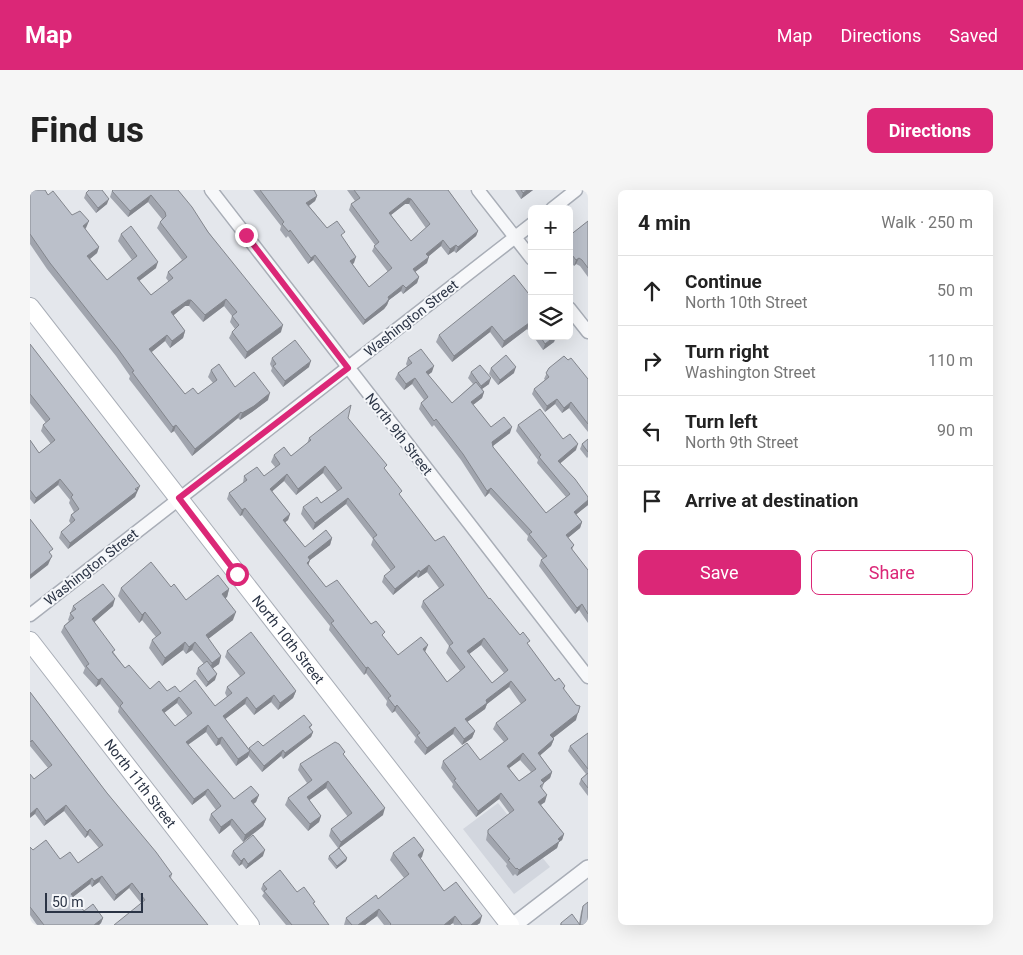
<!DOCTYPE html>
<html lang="en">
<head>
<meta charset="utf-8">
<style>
  body { margin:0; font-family:Roboto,sans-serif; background:#f6f6f6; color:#222 }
  .controls { position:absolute; right:15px; top:15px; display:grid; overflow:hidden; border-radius:8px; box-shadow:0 5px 20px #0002 }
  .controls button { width:45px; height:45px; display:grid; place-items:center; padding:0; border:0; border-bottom:1px solid #e0e0e0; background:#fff; color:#222; font:25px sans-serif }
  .scale { position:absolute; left:15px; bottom:12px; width:98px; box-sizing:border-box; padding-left:5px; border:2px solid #2b3445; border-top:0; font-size:14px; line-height:18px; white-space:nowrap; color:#2b3445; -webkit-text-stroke:4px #f4f6f9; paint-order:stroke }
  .stop { position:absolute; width:15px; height:15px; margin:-11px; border:4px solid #db2777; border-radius:50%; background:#fff }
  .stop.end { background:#db2777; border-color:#fff; box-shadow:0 1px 5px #0008 }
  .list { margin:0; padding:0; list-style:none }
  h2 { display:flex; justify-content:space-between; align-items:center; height:65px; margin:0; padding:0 20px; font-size:21px }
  h2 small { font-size:16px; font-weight:400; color:#767676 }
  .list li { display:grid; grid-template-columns:32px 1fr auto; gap:15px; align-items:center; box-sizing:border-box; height:70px; padding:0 20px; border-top:1px solid #e0e0e0 }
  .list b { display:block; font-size:19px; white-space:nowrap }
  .list p { margin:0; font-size:16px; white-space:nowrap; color:#767676 }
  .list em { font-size:16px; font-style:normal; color:#767676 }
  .actions { display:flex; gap:10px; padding:15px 20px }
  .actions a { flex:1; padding:11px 0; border:1px solid #db2777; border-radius:8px; text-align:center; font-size:18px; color:#db2777 }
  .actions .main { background:#db2777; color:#fff }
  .icon { flex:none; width:28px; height:28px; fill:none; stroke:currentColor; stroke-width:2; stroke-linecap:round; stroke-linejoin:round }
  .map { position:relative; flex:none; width:558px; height:735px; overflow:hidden; border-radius:8px }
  header { display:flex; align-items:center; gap:30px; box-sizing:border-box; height:70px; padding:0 25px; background:#db2777; color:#fff }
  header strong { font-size:24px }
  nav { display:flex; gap:28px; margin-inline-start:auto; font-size:18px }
  .intro { display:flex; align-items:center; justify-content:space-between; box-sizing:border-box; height:120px; padding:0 30px }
  h1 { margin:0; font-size:35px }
  .button { padding:12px 22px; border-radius:8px; background:#db2777; color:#fff; font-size:18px; font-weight:700 }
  main { display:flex; gap:30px; padding:0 30px }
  aside { flex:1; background:#fff; border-radius:8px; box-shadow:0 5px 20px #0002 }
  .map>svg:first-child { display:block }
  .built { fill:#d2d6de }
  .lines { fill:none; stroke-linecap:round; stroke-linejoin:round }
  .minor-casing { stroke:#a9aeb7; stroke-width:15 }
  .tertiary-casing { stroke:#a9aeb7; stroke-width:18 }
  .secondary-casing { stroke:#a9aeb7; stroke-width:20 }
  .minor { stroke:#f7f8fa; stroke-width:12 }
  .tertiary { stroke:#f7f8fa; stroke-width:15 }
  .secondary { stroke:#fff; stroke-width:18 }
  .wall { fill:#a1a5ae; fill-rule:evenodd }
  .shaded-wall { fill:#83868d }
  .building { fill:#bbc0ca; stroke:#83868d; fill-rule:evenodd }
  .route { stroke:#db2777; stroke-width:6 }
  .labels { text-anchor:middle; stroke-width:4; stroke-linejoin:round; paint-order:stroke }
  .street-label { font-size:14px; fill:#2b3445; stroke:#f4f6f9 }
</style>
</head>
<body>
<header>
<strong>Map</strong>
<nav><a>Map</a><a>Directions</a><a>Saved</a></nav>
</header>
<div class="intro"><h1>Find us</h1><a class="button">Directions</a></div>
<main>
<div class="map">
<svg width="558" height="735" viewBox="0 0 558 735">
  <rect width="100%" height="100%" fill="#e4e7ec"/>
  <!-- built -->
  <path class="built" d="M 468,613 L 520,677 L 484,704 L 433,639 Z"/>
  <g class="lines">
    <!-- minor casing -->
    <g class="minor-casing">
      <path id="minor" d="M 181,0 L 558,487
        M 448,0 L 502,69
        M 522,19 L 546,0
        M 539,118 L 558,142
        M 0,425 L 502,34"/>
    </g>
    <!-- tertiary casing -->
    <g class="tertiary-casing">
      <path id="tertiary" d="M 484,735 L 558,678"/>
    </g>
    <!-- secondary casing -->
    <g class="secondary-casing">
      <g id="secondary">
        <path id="s1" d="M 0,117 L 480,735"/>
        <path id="s2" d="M 0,451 L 220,735"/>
      </g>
    </g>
    <!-- minor -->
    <use href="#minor" class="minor"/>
    <!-- tertiary -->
    <use href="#tertiary" class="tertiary"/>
    <!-- secondary -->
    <use href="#secondary" class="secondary"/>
  </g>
  <!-- wall -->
  <path class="wall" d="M 0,0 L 18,5 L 56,38 L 55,39 L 69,57 L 67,63 L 60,69 L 77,90 L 102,70 L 88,51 L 91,44 L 126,78 L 109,91 L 121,105 L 139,92 L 136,88 L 138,82 L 152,70 L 127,38 L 130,32 L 132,29 L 118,12 L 98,27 L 80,7 L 82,1 L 148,0 L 251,142 L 215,169 L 199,148 L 202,142 L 205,139 L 200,132 L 202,126 L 194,116 L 173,132 L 159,116 L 155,116 L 143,125 L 155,141 L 153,148 L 140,158 L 135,151 L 121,162 L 155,204 L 168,204 L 183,193 L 178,187 L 181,180 L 205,197 L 238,210 L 222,222 L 210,230 L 208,228 L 162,266 L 144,241 L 141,243 L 99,189 L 100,186 L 86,166 L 17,79 L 0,54 Z
    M 223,0 L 284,0 L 287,6 L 285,11 L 279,16 L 297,38 L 313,48 L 324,73 L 322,74 L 339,97 L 358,82 L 342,61 L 345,55 L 319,20 L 321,14 L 325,11 L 317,0 L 418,0 L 448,41 L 446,46 L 426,63 L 424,61 L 418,65 L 411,56 L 398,67 L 397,73 L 385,82 L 389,87 L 387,93 L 373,104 L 371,101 L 359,110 L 357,115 L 354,119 L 333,135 L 283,70 L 278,74 L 258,46 L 256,48 L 250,40 L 251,36 ZM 375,14 L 379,14 L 396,38 L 381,51 L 361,25 Z
    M 485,0 L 503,0 L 491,9 Z
    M 56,3 L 77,14 L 66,23 L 54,8 Z
    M 558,31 L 558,87 L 550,76 L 546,74 L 544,76 L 539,70 L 539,46 Z
    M 502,108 L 502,145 L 497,139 L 472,158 L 460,142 L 422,172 L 406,152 L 409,145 Z
    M 503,146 L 526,146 L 524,152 L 513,160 Z
    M 0,154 L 107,302 L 106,303 L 105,307 L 38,359 L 29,348 L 31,342 L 41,334 L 39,331 L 41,325 L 44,322 L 39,313 L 40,310 L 28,295 L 4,314 L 0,309 L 0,250 L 9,263 L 21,254 L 11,241 L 13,235 L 16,233 L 0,213 Z
    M 242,168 L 279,177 L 253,197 L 241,181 L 242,178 L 240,174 Z
    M 378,168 L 402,182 L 398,185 L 422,213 L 443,194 L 438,188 L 441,182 L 459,194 L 452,199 L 454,202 L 452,208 L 443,215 L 461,237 L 480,243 L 463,256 L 463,257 L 516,323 L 536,307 L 507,273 L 508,270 L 486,241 L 488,235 L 533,249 L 546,260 L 530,273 L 558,315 L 546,324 L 552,332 L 550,338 L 538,348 L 544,355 L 542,360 L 558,380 L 558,433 L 549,420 L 545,424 L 509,376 L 511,370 L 513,369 L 497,350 L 498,346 L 459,303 L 455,307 L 431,270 L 404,235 L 402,237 L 389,219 L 391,213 L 394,210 L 382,194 L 374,200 L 365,189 L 368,183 L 377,176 L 376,174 Z
    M 538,170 L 558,189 L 558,242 L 539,218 L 532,223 L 525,214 L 515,222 L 502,204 L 504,199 L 515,190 L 514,189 L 519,178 Z
    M 461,178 L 484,183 L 468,195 L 459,184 Z
    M 318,228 L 355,280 L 370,306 L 405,351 L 459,409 L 498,455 L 525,491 L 535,496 L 534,500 L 546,530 L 523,548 L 524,549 L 521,556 L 510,565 L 522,582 L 520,588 L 514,593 L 512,599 L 515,612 L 511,615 L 534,644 L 532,650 L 529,652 L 527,658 L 487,686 L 485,684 L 483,686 L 476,676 L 477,674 L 456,650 L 458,640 L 480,624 L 469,609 L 446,627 L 422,597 L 423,594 L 411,578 L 413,571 L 450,570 L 474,552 L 463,539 L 466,533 L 491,514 L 479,497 L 457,514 L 455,519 L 437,532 L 445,541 L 442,548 L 432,555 L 423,544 L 395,565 L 384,552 L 386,548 L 365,521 L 362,523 L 356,515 L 357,511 L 336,483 L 334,485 L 299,440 L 300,436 L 212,325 L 210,326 L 197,309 L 199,303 L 213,293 L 214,286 L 234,286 L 246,278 L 241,272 L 244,265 L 261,266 L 277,254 L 279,248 ZM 293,283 L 307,301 L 291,313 L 273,317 L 271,324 L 283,340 L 316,314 L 343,349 L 341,355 L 361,381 L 354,386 L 352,392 L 363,405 L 386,386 L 388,388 L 397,382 L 409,398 L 393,411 L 391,417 L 419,456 L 416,463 L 430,481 L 417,492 L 395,462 L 368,465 L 353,447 L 341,434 L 296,397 L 278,375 L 280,370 L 300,355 L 302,348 L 275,357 L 255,332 L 258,330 L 260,324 L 242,301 L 254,291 L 266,305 ZM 451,455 L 474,483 L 462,493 L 439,464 ZM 490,570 L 501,582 L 489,591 L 479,578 Z
    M 558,249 L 558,267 L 557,268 L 550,259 L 552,254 Z
    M 141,397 L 156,410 L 199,399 L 197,407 L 195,408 L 203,430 L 178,449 L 191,466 L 189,474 L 183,478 L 185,490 L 176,497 L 166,484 L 168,478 L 174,474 L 162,460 L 156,464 L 153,460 L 132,476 L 119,458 L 122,450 L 126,447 L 112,430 L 109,433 L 88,406 L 91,398 Z
    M 43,416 L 83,416 L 64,432 L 84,463 L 95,478 L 120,499 L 137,501 L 150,502 L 185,516 L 197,507 L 195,503 L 197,497 L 210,486 L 195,467 L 197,461 L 266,501 L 263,508 L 248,520 L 241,512 L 224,525 L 215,514 L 195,529 L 219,559 L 219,558 L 233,556 L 282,535 L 280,538 L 283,542 L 281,547 L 253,569 L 251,566 L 232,582 L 218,565 L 218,567 L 206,576 L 190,554 L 186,556 L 176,542 L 158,555 L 204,609 L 229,605 L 226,612 L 223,614 L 236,629 L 233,636 L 213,652 L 200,635 L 189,644 L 179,630 L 181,624 L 186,620 L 175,605 L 162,615 L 88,522 L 89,518 L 70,494 L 66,497 L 53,483 L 55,478 L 31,442 L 34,436 L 39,431 L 38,430 ZM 147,513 L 158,527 L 145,536 L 134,523 Z
    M 0,502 L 77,603 L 142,684 L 141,688 L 111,713 L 99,698 L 84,711 L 69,692 L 62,697 L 60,694 L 43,707 L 54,721 L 73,728 L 71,733 L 69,735 L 7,735 L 0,725 L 0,657 L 3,660 L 30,669 L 48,673 L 69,658 L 58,645 L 55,648 L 34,621 L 14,636 L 5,624 L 4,589 L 18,578 L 0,556 Z
    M 558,543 L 558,606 L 549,594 L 551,589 L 556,584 L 538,561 L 540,556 Z
    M 314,565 L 353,625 L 309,658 L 317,668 L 316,671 L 306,679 L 298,669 L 299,666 L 308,658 L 299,646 L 301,639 L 318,627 L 296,598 L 279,610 L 291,626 L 289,632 L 278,641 L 255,615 L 258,608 L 277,593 L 268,580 L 270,574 Z
    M 203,661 L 233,666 L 216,679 L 212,674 L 209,676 L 201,666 Z
    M 363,663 L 392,667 L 390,668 L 414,701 L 450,733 L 447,735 L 424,735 L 423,733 L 420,735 L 354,735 L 347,726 L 335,735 L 314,735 L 316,728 L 348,709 L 374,688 L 360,670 Z
    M 233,694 L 267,702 L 299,735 L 256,735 L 232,706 L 234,703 L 231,699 Z
    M 553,716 L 558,735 L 530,735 L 531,733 L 549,733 L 551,722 Z"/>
  <!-- shaded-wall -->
  <path class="shaded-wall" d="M 497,0 L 503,0 L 491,9 L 493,3 Z
    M 121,5 L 118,12 L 98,27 L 100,21 Z
    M 287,6 L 285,11 L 274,19 L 276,13 Z
    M 378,8 L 381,9 L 379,14 L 375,14 L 357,28 L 359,23 Z
    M 79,9 L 77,14 L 66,23 L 68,18 Z
    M 59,31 L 56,38 L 51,42 L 53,36 Z
    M 448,41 L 446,46 L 426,63 L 428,57 Z
    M 413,50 L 411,56 L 394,70 L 396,64 Z
    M 426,55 L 424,61 L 418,65 L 420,59 Z
    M 69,57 L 67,63 L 55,73 L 57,66 Z
    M 285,65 L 283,70 L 278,74 L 281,68 Z
    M 326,67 L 324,73 L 318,77 L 320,71 Z
    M 399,67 L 397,73 L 381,85 L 383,79 Z
    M 549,68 L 546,74 L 544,76 L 546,70 Z
    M 128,72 L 126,78 L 105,94 L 107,88 Z
    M 389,87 L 387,93 L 373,104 L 376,98 Z
    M 373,95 L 371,101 L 359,110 L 357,115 L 354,119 L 333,135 L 335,130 L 358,107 Z
    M 196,109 L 194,116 L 173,132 L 175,125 Z
    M 158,110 L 161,110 L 159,116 L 155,116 L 139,129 L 141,122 Z
    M 499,133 L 497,139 L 472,158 L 474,151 Z
    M 253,135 L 251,142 L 215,169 L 217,162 Z
    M 462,136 L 460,142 L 422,172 L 424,166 Z
    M 155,141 L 153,148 L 140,158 L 142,151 Z
    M 137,145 L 135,151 L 117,166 L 119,159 Z
    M 525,146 L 526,146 L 524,152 L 513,160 L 515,154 Z
    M 281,171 L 279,177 L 253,197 L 255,191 Z
    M 404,176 L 402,182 L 394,188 L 396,182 Z
    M 486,177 L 484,183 L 468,195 L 470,190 Z
    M 385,188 L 382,194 L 374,200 L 376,194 Z
    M 461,188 L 459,194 L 449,201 L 451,196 Z
    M 454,202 L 452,208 L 439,218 L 441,212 Z
    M 240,203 L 238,210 L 222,222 L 210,230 L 212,223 Z
    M 527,209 L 525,214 L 515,222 L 517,216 Z
    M 541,212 L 539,218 L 532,223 L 534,218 Z
    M 211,222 L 208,228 L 162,266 L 165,259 Z
    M 146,235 L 144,241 L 141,243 L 143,237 Z
    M 482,237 L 480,243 L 460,258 L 462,252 Z
    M 548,254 L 546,260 L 526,277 L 528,271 Z
    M 295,276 L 293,283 L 266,305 L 268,299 Z
    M 257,284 L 254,291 L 238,305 L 240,299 Z
    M 30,289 L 28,295 L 4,314 L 6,308 Z
    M 110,296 L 105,307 L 38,359 L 40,353 Z
    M 461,298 L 459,303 L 455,307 L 457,301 Z
    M 318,308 L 316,314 L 283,340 L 285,333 Z
    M 558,310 L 558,315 L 542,328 L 544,322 Z
    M 215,318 L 212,325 L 210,326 L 212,320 Z
    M 260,324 L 258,330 L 251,336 L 253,330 Z
    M 552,332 L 550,338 L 534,351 L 536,345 Z
    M 302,348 L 300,355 L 280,370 L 278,376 L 274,379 L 278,367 Z
    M 22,366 L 18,375 L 0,389 L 0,385 Z
    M 399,375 L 397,382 L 388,388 L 390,382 Z
    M 389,380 L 386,386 L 363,405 L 365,399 Z
    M 199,399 L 197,407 L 190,412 L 192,404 Z
    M 85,409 L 83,416 L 60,436 L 62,429 Z
    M 552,414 L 549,420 L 545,424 L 547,418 Z
    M 115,422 L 112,430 L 109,433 L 112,425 Z
    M 206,422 L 203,430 L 173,453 L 176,445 Z
    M 454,448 L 451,455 L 434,468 L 437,461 Z
    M 155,452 L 153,460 L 132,476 L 135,468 Z
    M 165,452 L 162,460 L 156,464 L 159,457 Z
    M 398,455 L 395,462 L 390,466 L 393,459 Z
    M 191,466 L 189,474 L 179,481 L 182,473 Z
    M 338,477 L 336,483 L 334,485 L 336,478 Z
    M 187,484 L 185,490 L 176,497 L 178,492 Z
    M 72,488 L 70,494 L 66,497 L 68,490 Z
    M 481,491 L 479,497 L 457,514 L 455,519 L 433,535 L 435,529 L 456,510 Z
    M 266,501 L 263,508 L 248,520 L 250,513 Z
    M 244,505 L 241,512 L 224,525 L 226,519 Z
    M 149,507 L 147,513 L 130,526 L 132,520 Z
    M 217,507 L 215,514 L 190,533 L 193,526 Z
    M 367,515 L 365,521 L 362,523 L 365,517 Z
    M 548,523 L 546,530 L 518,552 L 520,545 Z
    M 178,535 L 176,542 L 153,558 L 156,552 Z
    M 425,537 L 423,544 L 395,565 L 397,558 Z
    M 445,541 L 442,548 L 432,555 L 434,549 Z
    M 283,542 L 281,547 L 253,569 L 255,563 Z
    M 192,547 L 190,554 L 186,556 L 188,549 Z
    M 524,549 L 521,556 L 506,569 L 508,563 Z
    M 253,560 L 251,566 L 232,582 L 234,576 Z
    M 220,561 L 218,567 L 206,576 L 208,569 Z
    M 493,563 L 490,570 L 474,582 L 477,576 Z
    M 522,582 L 520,588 L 509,597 L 511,590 Z
    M 298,591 L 296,598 L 274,614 L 277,607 Z
    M 178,599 L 175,605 L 162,615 L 164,609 Z
    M 471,603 L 469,609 L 446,627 L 448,621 Z
    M 229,605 L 226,612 L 219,618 L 221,611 Z
    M 517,605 L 515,612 L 506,618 L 508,612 Z
    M 36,615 L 34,621 L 14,636 L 16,631 Z
    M 7,618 L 5,624 L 0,628 L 0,624 Z
    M 355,618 L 353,625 L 308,659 L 311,652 Z
    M 291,626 L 289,632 L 278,641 L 280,634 Z
    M 202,629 L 200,635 L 189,644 L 191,637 Z
    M 236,629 L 233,636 L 213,652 L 215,645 Z
    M 60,639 L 58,645 L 55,648 L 57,642 Z
    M 534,644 L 532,650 L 529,652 L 527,658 L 487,686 L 489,680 Z
    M 235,660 L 233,666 L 216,679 L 218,674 Z
    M 394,660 L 392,667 L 385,672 L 388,665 Z
    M 214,668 L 212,674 L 209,676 L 211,671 Z
    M 317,668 L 316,671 L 306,679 L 307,676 Z
    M 72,686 L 69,692 L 62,697 L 64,691 Z
    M 62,688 L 60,694 L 39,710 L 41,704 Z
    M 102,693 L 99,698 L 84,711 L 86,705 Z
    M 349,719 L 347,726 L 335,735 L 328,735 Z
    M 425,726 L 423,733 L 420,735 L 414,735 Z
    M 452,726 L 450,733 L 447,735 L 441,735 Z
    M 73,728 L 71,733 L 69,735 L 64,735 Z"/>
  <!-- building -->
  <path class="building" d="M 0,0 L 15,0 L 18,5 L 23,1 L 42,25 L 50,21 L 59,31 L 53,36 L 69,57 L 57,66 L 77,90 L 107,66 L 91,44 L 101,36 L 128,72 L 107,88 L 121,105 L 143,88 L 138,82 L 157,67 L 130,32 L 136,26 L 135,22 L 121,5 L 100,21 L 82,1 L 83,0 L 148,0 L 162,17 L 178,42 L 253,135 L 217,162 L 202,142 L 209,135 L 202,126 L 207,122 L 196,109 L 175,125 L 161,110 L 158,110 L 141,122 L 155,141 L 142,151 L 137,145 L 119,159 L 155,204 L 163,198 L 168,204 L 187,190 L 181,180 L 189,174 L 205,197 L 224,182 L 240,203 L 224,216 L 212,223 L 211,222 L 165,259 L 146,235 L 143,237 L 102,182 L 104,181 L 88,159 L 20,73 L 0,44 Z
    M 59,0 L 72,0 L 79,9 L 68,18 L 56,3 Z
    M 230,0 L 284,0 L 287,6 L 276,13 L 297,38 L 307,31 L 315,42 L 311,45 L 326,67 L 320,71 L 339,97 L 362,78 L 344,56 L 349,52 L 321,14 L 330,8 L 324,0 L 418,0 L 448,41 L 428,57 L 426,55 L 420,59 L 413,50 L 396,64 L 399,67 L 383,79 L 389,87 L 376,98 L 373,95 L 358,107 L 359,109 L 356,113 L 335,130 L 285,65 L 281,68 L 260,40 L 259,42 L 252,34 L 254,32 ZM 378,8 L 381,9 L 400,34 L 381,51 L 359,23 Z
    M 491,0 L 497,0 L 493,3 Z
    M 558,31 L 558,78 L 552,70 L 549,68 L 546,70 L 539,61 L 539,46 Z
    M 484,85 L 502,108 L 502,136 L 499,133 L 474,151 L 462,136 L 424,166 L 409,145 Z
    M 510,146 L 525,146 L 515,154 Z
    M 265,150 L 281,171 L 255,191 L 243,176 L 246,174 L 242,168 Z
    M 0,154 L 110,296 L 105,299 L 107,301 L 40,353 L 31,342 L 45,330 L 41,325 L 49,319 L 41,307 L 43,305 L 30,289 L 6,308 L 0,300 L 0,250 L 9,263 L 25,250 L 13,235 L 20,229 L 0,204 Z
    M 391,159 L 404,176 L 396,182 L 422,213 L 446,192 L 454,202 L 441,212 L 461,237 L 474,227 L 482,237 L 462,252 L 463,257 L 516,323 L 540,304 L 509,267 L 511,265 L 488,235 L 510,219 L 533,249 L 540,244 L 548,254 L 528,271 L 545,289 L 558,307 L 558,310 L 544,322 L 552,332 L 536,345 L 544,355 L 541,358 L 558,380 L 558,424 L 552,414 L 547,418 L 511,370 L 517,366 L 499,344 L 502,342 L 461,298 L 457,301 L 433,264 L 406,229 L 404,231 L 391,213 L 398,207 L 385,188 L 376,194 L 368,183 L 382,173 L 378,168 Z
    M 476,165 L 486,177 L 470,190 L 461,178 Z
    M 534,166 L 538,170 L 541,168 L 558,189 L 558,234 L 541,212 L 534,218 L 527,209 L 517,216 L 504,199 L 519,187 L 516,183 L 519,178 Z
    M 450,175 L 461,188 L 451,196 L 441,182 Z
    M 321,215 L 318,228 L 357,275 L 354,278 L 372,301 L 369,304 L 389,330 L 405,351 L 414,346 L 459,409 L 460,408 L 490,445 L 493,442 L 500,451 L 497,453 L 522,487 L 525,491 L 529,488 L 535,496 L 533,498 L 546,515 L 550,516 L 548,523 L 520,545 L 524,549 L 508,563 L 522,582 L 511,590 L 514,593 L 510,596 L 517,605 L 508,612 L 534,644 L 528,649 L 530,651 L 489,680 L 487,678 L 486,679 L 478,670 L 480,669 L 458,643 L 458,640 L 484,620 L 471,603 L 448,621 L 424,590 L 426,589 L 413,571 L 437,553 L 450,570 L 478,549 L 466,533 L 496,510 L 481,491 L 456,510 L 457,513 L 435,529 L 445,541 L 434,549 L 425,537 L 397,558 L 387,545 L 390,543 L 367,515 L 365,517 L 358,508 L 361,506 L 338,477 L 336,478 L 301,433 L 304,431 L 215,318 L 212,320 L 199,303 L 217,290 L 214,286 L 227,277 L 234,286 L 250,274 L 244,265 L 254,257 L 261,266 L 281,250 L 279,248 ZM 295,276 L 312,298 L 291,313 L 287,307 L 273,317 L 285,333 L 318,308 L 347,345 L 343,348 L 365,377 L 354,386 L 365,399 L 389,380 L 390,382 L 399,375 L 414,395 L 393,411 L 423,453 L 419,456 L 435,477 L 417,492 L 393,459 L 398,455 L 391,447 L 368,465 L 352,445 L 355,442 L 346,431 L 341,434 L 307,390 L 296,397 L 277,373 L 280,370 L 278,367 L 302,348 L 296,340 L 275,357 L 253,330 L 260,324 L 240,299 L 257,284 L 268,299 ZM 454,448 L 478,480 L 462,493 L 437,461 ZM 493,563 L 506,579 L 489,591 L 477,576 Z
    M 558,249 L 558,262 L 552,254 Z
    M 0,329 L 23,359 L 19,362 L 22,366 L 20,369 L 0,385 Z
    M 121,372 L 141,397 L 144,394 L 156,410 L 188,385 L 199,399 L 192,404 L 206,422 L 176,445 L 191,466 L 182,473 L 165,452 L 159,457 L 155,452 L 135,468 L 122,450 L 131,443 L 115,422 L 112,425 L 91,398 Z
    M 73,394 L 85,409 L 62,429 L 85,460 L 82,462 L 95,478 L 99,475 L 120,499 L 129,491 L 137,501 L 145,496 L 150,502 L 165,490 L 185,516 L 202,503 L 197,497 L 215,483 L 197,461 L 221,442 L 266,501 L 250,513 L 244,505 L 226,519 L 217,507 L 193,526 L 220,561 L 208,569 L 192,547 L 188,549 L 178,535 L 156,552 L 204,609 L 221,596 L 229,605 L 221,611 L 236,629 L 215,645 L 202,629 L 191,637 L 181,624 L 191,616 L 178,599 L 164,609 L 90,516 L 93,513 L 72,488 L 68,490 L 56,476 L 59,474 L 34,436 L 44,428 L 40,423 L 46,419 L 43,416 ZM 149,507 L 162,523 L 145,536 L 132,520 Z
    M 177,471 L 187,484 L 178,492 L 168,478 Z
    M 0,502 L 77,603 L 126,662 L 142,684 L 139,686 L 178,735 L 84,735 L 115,710 L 102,693 L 86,705 L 72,686 L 64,691 L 62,688 L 41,704 L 54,721 L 63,714 L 73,728 L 64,735 L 14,735 L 0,717 L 0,657 L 3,660 L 16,650 L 30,669 L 40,662 L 48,673 L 73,655 L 60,639 L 57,642 L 36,615 L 16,631 L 7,618 L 0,624 L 0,584 L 4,589 L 22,575 L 2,550 L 1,552 L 0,551 Z
    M 274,525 L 282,535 L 279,537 L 283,542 L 255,563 L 253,560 L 234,576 L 219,558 L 228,551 L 233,556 Z
    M 558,543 L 558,579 L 540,556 Z
    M 305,552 L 309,554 L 315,562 L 313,564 L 355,618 L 311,652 L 301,639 L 322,623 L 298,591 L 277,607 L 291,626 L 280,634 L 258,608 L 282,590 L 270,574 Z
    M 558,583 L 558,598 L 551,589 Z
    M 223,645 L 235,660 L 218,674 L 214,668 L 211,671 L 203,661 Z
    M 384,647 L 394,660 L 388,665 L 414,701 L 426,692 L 452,726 L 441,735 L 432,735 L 425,726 L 414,735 L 360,735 L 361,734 L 349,719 L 328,735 L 322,735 L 316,728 L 346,705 L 348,709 L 379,684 L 363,663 Z
    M 309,658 L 317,668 L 307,676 L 299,666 Z
    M 250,680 L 267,702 L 274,697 L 285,712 L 283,713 L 299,735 L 262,735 L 234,701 L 237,699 L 233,694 Z
    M 558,712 L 558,735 L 531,735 L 531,733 L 542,724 L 550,735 L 553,716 Z"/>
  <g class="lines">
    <!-- route -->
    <path class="route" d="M 207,384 L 149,308 L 318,178 L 216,45"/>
  </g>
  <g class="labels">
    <!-- street labels -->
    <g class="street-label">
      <text transform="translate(381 128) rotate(-38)" y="5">Washington Street</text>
      <text transform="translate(369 244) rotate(52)" y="5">North 9th Street</text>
      <text transform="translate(61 377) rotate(-38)" y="5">Washington Street</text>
      <text dy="5" stroke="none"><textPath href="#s1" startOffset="421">North 10th Street</textPath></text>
      <text dy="5" stroke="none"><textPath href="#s2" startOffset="180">North 11th Street</textPath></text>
    </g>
  </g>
</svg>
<div class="controls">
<button>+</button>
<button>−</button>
<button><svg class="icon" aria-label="layers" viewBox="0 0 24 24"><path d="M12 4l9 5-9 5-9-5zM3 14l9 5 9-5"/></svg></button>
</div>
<div class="scale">50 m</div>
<div class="stop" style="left:207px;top:384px"></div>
<div class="stop end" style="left:216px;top:45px"></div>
</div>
<aside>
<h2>4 min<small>Walk · 250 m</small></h2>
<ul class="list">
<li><svg class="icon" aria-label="ahead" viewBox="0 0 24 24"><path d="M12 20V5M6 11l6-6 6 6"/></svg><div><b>Continue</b><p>North 10th Street</p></div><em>50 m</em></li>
<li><svg class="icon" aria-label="right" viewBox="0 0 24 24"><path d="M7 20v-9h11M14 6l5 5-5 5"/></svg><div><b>Turn right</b><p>Washington Street</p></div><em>110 m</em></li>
<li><svg class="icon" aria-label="left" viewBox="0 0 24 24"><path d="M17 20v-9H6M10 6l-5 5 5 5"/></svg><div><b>Turn left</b><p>North 9th Street</p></div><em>90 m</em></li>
<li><svg class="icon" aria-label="arrive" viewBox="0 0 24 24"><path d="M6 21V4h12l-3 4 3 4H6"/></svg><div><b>Arrive at destination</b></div></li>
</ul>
<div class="actions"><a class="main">Save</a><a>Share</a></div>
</aside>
</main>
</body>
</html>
